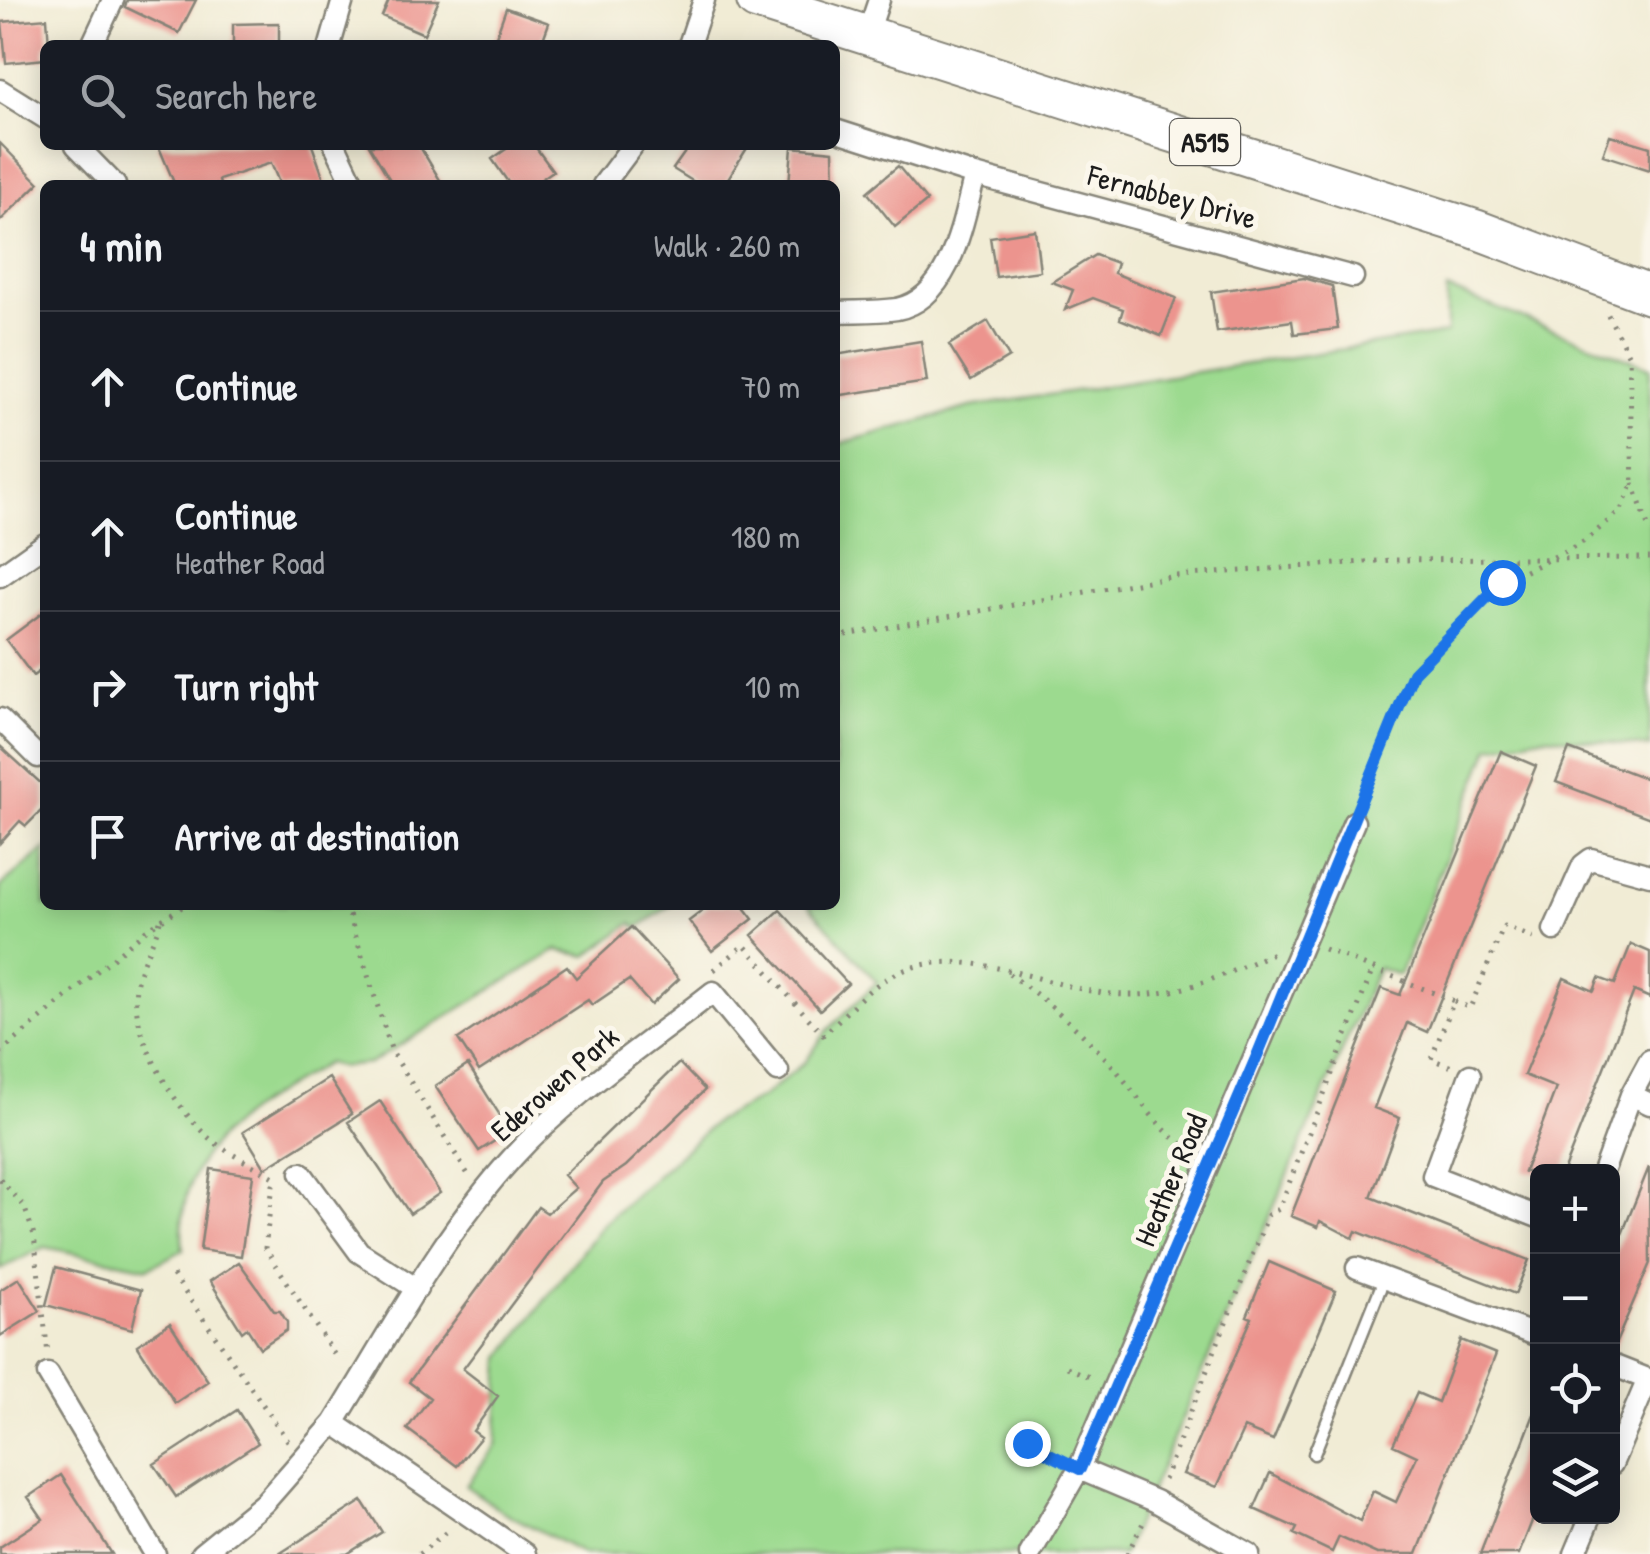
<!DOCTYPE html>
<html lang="en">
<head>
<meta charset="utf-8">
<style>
  body { margin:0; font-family:"Patrick Hand",sans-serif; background:#242831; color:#f1f3f6 }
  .controls { position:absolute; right:30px; bottom:30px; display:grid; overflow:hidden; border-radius:15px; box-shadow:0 5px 25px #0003 }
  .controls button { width:90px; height:90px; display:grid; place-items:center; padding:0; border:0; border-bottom:2px solid #363941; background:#171b24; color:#f1f3f6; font:50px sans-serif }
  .stop { position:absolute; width:30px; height:30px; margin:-22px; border:8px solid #1a73e8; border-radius:50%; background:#fff }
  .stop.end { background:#1a73e8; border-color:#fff; box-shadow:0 2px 10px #0008 }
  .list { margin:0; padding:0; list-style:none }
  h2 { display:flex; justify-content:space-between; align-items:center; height:130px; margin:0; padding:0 40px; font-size:42px }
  h2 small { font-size:32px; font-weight:400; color:#9ea1a6 }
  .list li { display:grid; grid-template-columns:65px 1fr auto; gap:30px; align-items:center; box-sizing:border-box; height:150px; padding:0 40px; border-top:2px solid #363941 }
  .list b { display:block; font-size:38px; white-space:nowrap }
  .list p { margin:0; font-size:32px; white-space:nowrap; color:#9ea1a6 }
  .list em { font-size:32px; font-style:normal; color:#9ea1a6 }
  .icon { flex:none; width:55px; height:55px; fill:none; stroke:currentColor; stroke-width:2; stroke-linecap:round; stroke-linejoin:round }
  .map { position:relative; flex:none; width:1650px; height:1554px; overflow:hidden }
  .search { position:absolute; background:#171b24; box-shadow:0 5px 25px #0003; left:40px; top:40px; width:800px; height:110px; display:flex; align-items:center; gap:25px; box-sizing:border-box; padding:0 35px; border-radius:15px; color:#9ea1a6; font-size:38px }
  .panel { position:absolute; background:#171b24; box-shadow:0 5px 25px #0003; left:40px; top:180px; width:800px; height:730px; border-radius:15px }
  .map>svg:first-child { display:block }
  .green { fill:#9cda8f; stroke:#5c7b56; stroke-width:2.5 }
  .building { fill:#ec948e }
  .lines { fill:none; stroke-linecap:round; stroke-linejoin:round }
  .lane-casing { stroke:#868478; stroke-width:15 }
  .street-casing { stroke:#868478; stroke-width:25 }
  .highway-casing { stroke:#868478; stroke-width:42 }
  .path { stroke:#868478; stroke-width:5; stroke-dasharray:2.5 8; stroke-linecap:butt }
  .lane { stroke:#fff; stroke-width:10 }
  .street { stroke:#fff; stroke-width:20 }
  .highway { stroke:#fff; stroke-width:38 }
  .route { stroke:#1a73e8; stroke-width:12 }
  .labels { text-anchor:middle; stroke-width:10; stroke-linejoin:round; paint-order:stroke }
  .shield { fill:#fbf7ec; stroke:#5f5e5a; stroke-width:2.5 }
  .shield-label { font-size:28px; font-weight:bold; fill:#1c1c1c }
  .street-label { font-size:30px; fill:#1c1c1c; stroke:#fbf7ec }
</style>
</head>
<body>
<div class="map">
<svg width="1650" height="1554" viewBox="0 0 1650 1554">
  <rect width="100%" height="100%" fill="#fbf7ec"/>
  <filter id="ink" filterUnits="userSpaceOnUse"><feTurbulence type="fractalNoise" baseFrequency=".01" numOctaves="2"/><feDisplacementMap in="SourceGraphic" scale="20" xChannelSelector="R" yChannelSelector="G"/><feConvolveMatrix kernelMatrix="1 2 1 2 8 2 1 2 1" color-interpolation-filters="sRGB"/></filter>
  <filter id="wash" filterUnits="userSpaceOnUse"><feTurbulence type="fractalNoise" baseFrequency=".0048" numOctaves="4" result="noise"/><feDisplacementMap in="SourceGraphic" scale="40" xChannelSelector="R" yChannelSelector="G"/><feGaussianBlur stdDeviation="2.25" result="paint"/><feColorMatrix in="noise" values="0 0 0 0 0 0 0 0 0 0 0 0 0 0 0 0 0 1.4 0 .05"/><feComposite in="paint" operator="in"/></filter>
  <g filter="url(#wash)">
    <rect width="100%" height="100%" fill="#f1ecd5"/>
    <!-- green -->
    <path class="green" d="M 1447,289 L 1650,367 L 1650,747 L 1546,736 L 1490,747 L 1399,975 L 1378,968 L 1123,1554 L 584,1554 L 502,1511 L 466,1486 L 496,1445 L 501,1358 L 602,1225 L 716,1121 L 764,1096 L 805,1062 L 827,1031 L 877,982 L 808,905 L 835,905 L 835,445 L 971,407 L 1447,333 Z
      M 45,849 L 45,905 L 671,905 L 637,928 L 632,923 L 587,956 L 557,950 L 369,1064 L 339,1067 L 327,1063 C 250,1108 172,1147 183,1250 L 148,1268 L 45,1247 L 0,1269 L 0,887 Z"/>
    <g id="blocks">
      <!-- building -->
      <path class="building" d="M 127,0 L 196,0 L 179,33 L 125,7 Z
        M 389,0 L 439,0 L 424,34 L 382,16 Z
        M 506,8 L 549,23 L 541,45 L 493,45 Z
        M 47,18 L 49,45 L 45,45 L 45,59 L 6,63 L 2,22 Z
        M 279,23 L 279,45 L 233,45 L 233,24 Z
        M 1610,135 L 1650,147 L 1650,170 L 1603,155 Z
        M 0,143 L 39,183 L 0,221 Z
        M 158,145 L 312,145 L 326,185 L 280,185 L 271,163 L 219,180 L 220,185 L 175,185 Z
        M 369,145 L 419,145 L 443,185 L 393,185 Z
        M 512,145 L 534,145 L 553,171 L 533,185 L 510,185 L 492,159 Z
        M 690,145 L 749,145 L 724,185 L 699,185 L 673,169 Z
        M 792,147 L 833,151 L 834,185 L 789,185 Z
        M 898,166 L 927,201 L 895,227 L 867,192 Z
        M 1035,230 L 1040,271 L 996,277 L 990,237 Z
        M 1095,255 L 1117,263 L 1114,273 L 1176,298 L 1161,336 L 1120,319 L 1123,309 L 1093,298 L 1065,310 L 1073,290 L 1052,282 Z
        M 1304,278 L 1332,286 L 1338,329 L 1294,334 L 1292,321 L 1217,332 L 1211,292 Z
        M 988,321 L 1009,357 L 971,380 L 949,345 Z
        M 921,341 L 927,382 L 835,396 L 835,355 Z
        M 45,611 L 45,667 L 33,676 L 6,640 Z
        M 0,746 L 45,787 L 45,807 L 26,826 L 20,821 L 0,843 Z
        M 1569,749 L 1650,780 L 1650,818 L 1556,782 Z
        M 1501,751 L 1536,766 L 1427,1032 L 1407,1023 L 1374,1108 L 1400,1118 L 1371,1197 L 1529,1260 L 1515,1294 L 1356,1231 L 1353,1238 L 1320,1221 L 1318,1227 L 1291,1216 L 1381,988 L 1400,995 Z
        M 710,905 L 742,905 L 753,919 L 712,951 L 689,921 Z
        M 780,910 L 848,984 L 820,1010 L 752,935 Z
        M 631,927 L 679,979 L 651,1005 L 629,980 L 592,1005 L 588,1000 L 479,1071 L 458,1039 L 567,966 L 576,978 Z
        M 1631,944 L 1650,952 L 1650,998 L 1634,991 L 1563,1172 L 1524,1172 L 1556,1088 L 1524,1075 L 1564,978 L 1594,991 L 1599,978 L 1615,984 Z
        M 679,1063 L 705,1090 L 626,1166 L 603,1182 L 463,1369 L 498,1396 L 473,1431 L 481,1437 L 457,1466 L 407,1429 L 430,1398 L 409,1382 L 538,1207 L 547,1213 L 576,1188 L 564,1175 Z
        M 468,1065 L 510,1131 L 479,1151 L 435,1086 Z
        M 329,1078 L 352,1114 L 265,1168 L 243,1132 Z
        M 380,1101 L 440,1193 L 410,1214 L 348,1122 Z
        M 1649,1167 L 1650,1263 L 1612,1352 L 1612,1259 Z
        M 211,1169 L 253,1175 L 241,1256 L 200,1250 Z
        M 239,1262 L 274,1311 L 280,1311 L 287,1322 L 287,1330 L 260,1348 L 247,1328 L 242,1332 L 210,1281 Z
        M 1269,1262 L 1336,1291 L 1273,1440 L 1244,1428 L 1217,1487 L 1183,1474 L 1252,1318 L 1247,1316 Z
        M 56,1267 L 141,1290 L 132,1329 L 46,1305 Z
        M 19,1278 L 40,1311 L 0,1336 L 0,1290 Z
        M 170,1323 L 208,1381 L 175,1403 L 137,1345 Z
        M 1461,1340 L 1496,1354 L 1417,1554 L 1377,1554 L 1339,1537 L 1332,1552 L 1294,1534 L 1297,1528 L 1254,1509 L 1270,1473 L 1360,1521 L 1373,1491 L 1396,1502 L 1417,1456 L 1393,1445 L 1417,1393 L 1438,1402 Z
        M 1536,1409 L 1538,1506 L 1519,1554 L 1480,1554 Z
        M 237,1410 L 258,1443 L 176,1497 L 154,1464 Z
        M 61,1475 L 112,1554 L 0,1554 L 0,1547 L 43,1519 L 28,1497 Z
        M 362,1501 L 382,1532 L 347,1554 L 279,1554 Z"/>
    </g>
  </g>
  <g filter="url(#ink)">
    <use href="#blocks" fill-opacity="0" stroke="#868478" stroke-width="2.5"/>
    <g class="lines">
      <!-- lane casing -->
      <g class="lane-casing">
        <path id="lane" d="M 1314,1454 L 1384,1279"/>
      </g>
      <!-- street casing -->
      <g class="street-casing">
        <path id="street" d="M 868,33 L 879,0
          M 92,45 L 113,0
          M 330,45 L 343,0
          M 689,45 L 704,0
          M 0,90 L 45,118
          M 835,130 L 975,175 L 1353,277
          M 76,145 L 115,185
          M 335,145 L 354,185
          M 603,185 L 633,145
          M 835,312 C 855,311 877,312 897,309 C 952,298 963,219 975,175
          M 0,576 L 45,544
          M 0,719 L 38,757
          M 1554,930 L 1583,865 L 1591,859 L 1650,875
          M 1470,1075 L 1433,1176 L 1538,1217
          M 1631,1095 L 1650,1104
          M 1603,1172 L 1631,1095 L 1650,1060
          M 301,1173 L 359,1252 L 417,1289
          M 1357,1268 L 1538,1336
          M 1612,1365 L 1650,1380
          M 48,1374 L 155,1554
          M 334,1423 C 390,1333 441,1236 513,1157 C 570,1094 646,1045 713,992 L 778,1071
          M 1612,1464 L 1648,1379
          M 1079,1469 L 1155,1501 L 1249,1554
          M 201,1554 L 264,1503 L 334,1423 L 525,1554
          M 1030,1554 L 1079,1469 L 1354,822
          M 1575,1554 L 1591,1516"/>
      </g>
      <!-- highway casing -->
      <g class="highway-casing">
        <path id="highway" d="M 756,0 L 1475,229 L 1650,295"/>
      </g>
      <!-- path -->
      <path class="path" d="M 1633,483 L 1650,532
        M 835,637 L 1175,576 L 1391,560 L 1650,558
        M 1360,804 L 1413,673 L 1502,583 L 1585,541 L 1621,510 L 1633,483 L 1629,356 L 1607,313
        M 346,905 L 392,1052 L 469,1176
        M 160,921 C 154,944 139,963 136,987 C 130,1033 174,1107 208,1137 C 226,1153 253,1165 274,1177 L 265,1248 L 336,1357
        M 1324,949 L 1454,1001 L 1431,1059 L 1452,1067
        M 714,970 L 744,945 L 823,1035 C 843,1017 863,992 886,979 C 961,934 1050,994 1127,995 C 1182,996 1224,975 1273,953
        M 1009,974 C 1046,1000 1080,1030 1110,1063 C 1137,1093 1155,1129 1191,1150
        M 1454,1001 L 1470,1008 L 1504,926 L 1533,938
        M 0,1053 L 146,930 L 185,905
        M 0,1179 L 24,1206 L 34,1235 L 48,1354
        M 173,1275 L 288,1441
        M 1067,1367 L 1094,1379
        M 1027,1443 L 1059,1459
        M 1164,1480 L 1268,1215 L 1279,1209 L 1373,969
        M 419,1554 L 449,1530
        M 1127,1554 L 1144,1521"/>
      <!-- lane -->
      <use href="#lane" class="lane"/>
      <!-- street -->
      <use href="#street" class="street"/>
      <!-- highway -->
      <use href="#highway" class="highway"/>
    </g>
  </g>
  <g class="lines" filter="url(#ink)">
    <!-- route -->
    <path class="route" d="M 1027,1443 L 1080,1469 L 1259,1051 L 1413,673 L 1502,582"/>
  </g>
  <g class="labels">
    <!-- shield labels -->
    <rect class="shield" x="1170" y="119" width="70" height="46" rx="8"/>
    <g class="shield-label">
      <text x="1205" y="152">A515</text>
    </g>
    <!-- street labels -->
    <g class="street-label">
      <text transform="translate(1172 197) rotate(15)" y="10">Fernabbey Drive</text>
      <text transform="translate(555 1084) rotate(-41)" y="10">Ederowen Park</text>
      <text transform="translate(1171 1180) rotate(-67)" y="10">Heather Road</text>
    </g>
  </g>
</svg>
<div class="controls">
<button>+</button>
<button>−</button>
<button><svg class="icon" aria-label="locate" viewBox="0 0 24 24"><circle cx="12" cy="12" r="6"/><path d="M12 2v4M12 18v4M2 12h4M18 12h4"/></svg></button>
<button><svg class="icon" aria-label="layers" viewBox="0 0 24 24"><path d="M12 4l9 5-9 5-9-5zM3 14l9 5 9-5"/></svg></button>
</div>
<div class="stop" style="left:1502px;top:582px"></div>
<div class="stop end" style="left:1027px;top:1443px"></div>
<div class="search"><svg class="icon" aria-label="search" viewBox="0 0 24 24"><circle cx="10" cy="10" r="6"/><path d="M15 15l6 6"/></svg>Search here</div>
<section class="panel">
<h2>4 min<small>Walk · 260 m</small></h2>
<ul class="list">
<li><svg class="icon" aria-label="ahead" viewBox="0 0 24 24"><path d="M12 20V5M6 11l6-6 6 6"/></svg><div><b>Continue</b></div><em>70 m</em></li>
<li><svg class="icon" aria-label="ahead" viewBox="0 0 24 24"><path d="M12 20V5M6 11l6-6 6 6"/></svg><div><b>Continue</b><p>Heather Road</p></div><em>180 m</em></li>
<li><svg class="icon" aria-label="right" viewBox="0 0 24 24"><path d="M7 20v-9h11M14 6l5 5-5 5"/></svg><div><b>Turn right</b></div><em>10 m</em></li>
<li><svg class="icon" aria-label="arrive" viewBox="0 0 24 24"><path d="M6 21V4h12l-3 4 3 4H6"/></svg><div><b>Arrive at destination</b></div></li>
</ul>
</section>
</div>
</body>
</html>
